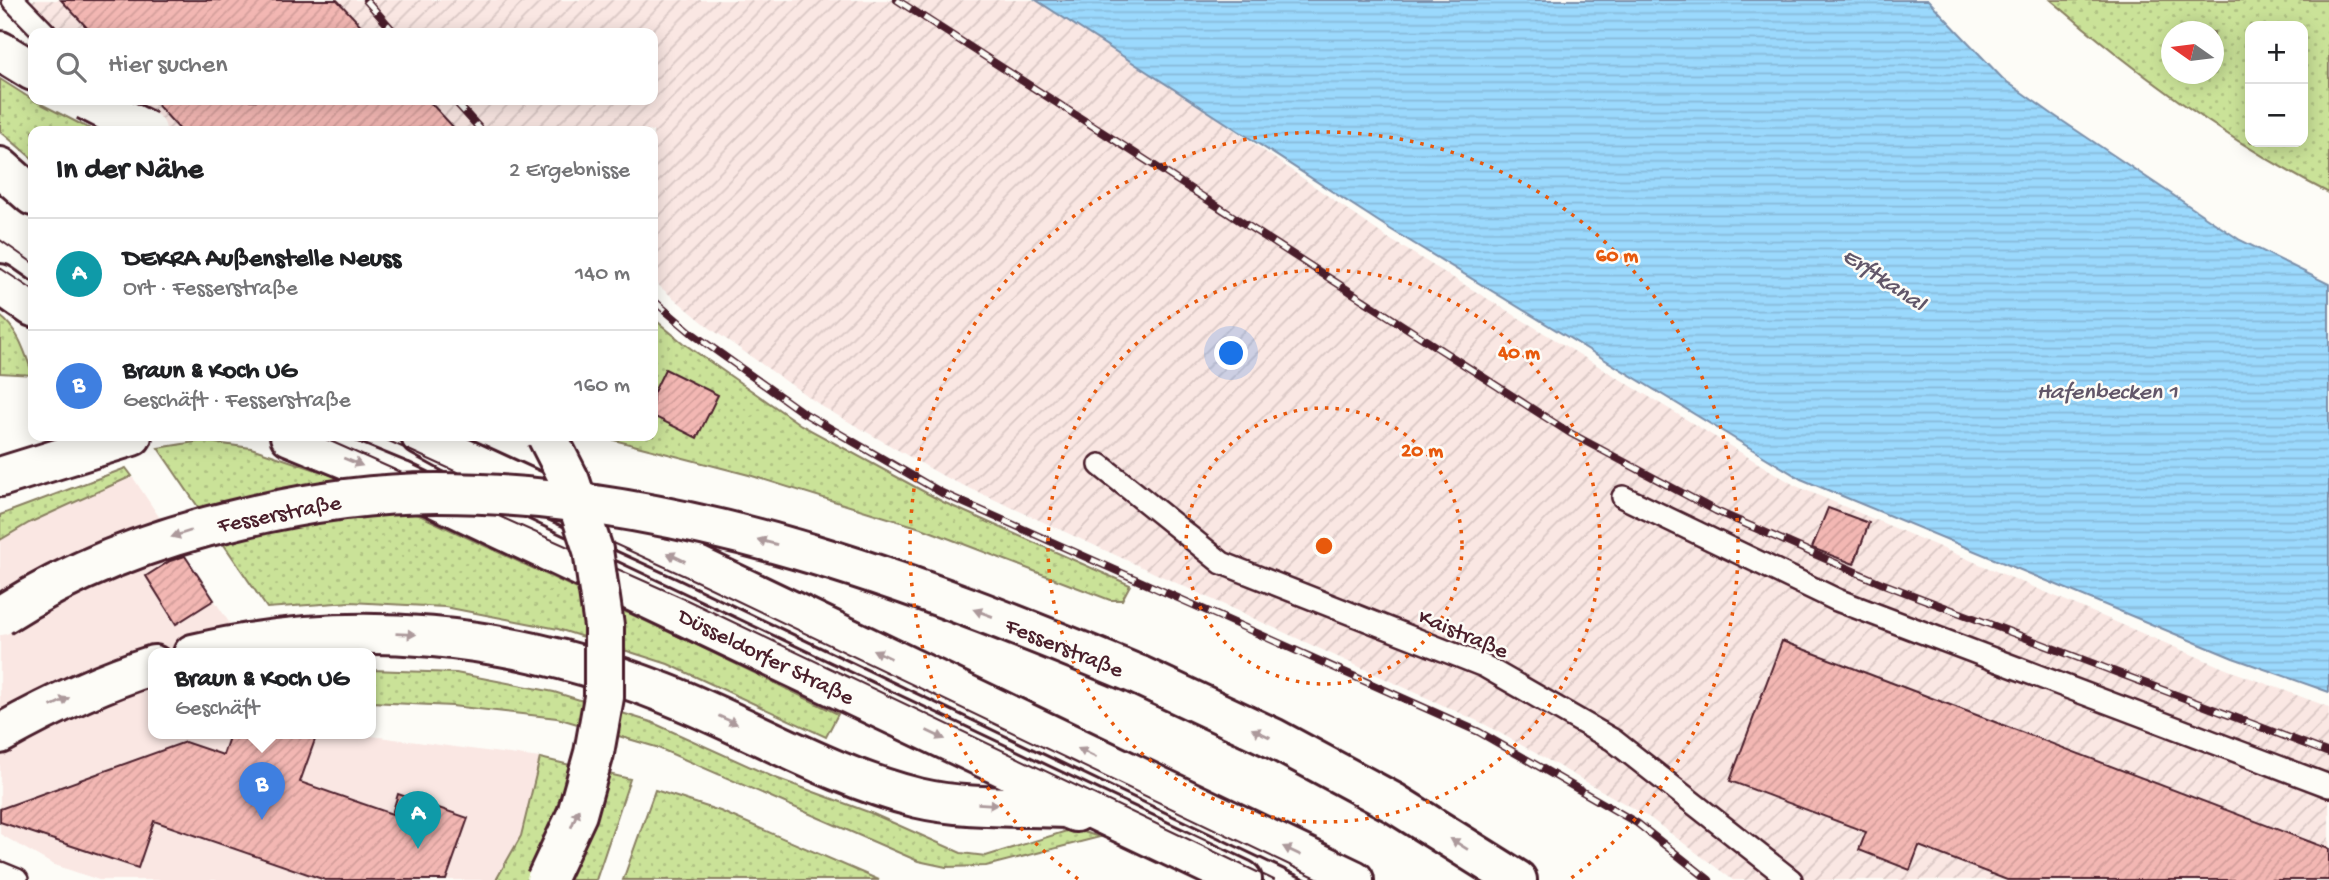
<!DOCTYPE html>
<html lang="de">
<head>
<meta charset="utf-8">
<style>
  body { margin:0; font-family:"Gochi Hand",sans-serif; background:#f6f6f6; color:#202124 }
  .controls { position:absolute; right:21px; top:21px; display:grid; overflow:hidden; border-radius:14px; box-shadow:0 4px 18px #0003 }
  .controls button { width:63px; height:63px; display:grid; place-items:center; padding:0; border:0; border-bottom:2px solid #e0e0e0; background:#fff; color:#202124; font:35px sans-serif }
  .compass { position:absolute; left:2161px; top:21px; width:63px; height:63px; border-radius:50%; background:#fff; box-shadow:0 4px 18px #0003; rotate:284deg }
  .you { position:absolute; left:1232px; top:354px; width:24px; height:24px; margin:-18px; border:5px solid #fff; border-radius:50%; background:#1a73e8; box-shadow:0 0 0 10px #1a73e833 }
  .badge { display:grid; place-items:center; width:46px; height:46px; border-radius:50%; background:#4a1f2b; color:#fff; font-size:23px; font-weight:700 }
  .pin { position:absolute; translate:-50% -58px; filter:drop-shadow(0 2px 4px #0008) }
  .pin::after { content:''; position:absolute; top:37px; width:24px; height:21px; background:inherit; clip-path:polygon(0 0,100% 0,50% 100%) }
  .popup { position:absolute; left:148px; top:648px; width:228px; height:91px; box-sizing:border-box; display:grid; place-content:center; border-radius:14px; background:#fff; filter:drop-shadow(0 2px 5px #0005); font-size:23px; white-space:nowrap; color:#757577 }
  .popup b { font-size:26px; color:#202124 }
  .popup::after { content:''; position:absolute; left:50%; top:100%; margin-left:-14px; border:14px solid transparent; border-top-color:#fff }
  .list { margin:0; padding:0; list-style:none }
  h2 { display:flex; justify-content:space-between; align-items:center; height:91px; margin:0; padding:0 28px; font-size:30px }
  h2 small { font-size:23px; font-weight:400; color:#757577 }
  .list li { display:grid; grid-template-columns:46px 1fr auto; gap:21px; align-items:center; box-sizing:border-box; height:112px; padding:0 28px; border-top:2px solid #e0e0e0 }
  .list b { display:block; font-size:26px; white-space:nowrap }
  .list p { margin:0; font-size:23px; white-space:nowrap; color:#757577 }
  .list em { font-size:23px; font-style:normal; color:#757577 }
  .icon { flex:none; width:38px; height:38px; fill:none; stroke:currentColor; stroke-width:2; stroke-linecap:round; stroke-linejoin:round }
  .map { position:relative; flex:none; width:2329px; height:880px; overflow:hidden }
  .search { position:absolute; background:#fff; box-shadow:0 4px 18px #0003; left:28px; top:28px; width:630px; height:77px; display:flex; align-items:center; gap:18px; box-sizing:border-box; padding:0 24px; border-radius:14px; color:#757577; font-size:26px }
  .panel { position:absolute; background:#fff; box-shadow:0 4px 18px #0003; left:28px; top:126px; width:630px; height:315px; border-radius:14px }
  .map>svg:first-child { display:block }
  .built { fill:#fae7e3 }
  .industrial { fill:url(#industrial-furrows) }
  .grass { fill:url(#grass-dots); stroke:#8a8062; stroke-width:2; fill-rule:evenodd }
  .water { fill:url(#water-rules); stroke:#7b8fa9; stroke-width:2 }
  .building { fill:url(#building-hatch); stroke:#4a1f2b; stroke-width:2 }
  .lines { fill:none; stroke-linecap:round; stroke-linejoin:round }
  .lane-casing { stroke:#4a1f2b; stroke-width:26 }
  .street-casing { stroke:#4a1f2b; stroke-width:44 }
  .secondary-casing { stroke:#4a1f2b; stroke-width:44 }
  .primary-casing { stroke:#4a1f2b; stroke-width:44 }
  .lane { stroke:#fdfcf7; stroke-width:21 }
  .street { stroke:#fdfcf7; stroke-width:38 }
  .secondary { stroke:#fdfcf7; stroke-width:38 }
  .primary { stroke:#fdfcf7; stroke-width:38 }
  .tram { stroke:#4a1f2b; stroke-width:2 }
  .rail-casing { stroke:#4a1f2b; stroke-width:8 }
  .rail { stroke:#fdfcf7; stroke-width:5; stroke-dasharray:16; stroke-linecap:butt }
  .secondary-bridge-casing { stroke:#4a1f2b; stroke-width:44; stroke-linecap:butt }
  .primary-bridge-casing { stroke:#4a1f2b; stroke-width:44; stroke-linecap:butt }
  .secondary-bridge { stroke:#fdfcf7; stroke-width:38 }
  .primary-bridge { stroke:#fdfcf7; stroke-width:38 }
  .oneway { fill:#ac999b }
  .ring { fill:none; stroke:#e8590c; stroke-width:3.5; stroke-dasharray:3.5 7 }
  .labels { text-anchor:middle; stroke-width:5; stroke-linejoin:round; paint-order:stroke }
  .street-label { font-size:23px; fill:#4a1f2b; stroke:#fdfcf7 }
  .water-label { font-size:24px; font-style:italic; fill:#62576a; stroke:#fdfcf7 }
  .centre { fill:#e8590c; stroke:#fdfcf7; stroke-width:3.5 }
  .ring-label { font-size:21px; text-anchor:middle; font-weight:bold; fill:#e8590c; stroke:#fdfcf7; stroke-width:5; stroke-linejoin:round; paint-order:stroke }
</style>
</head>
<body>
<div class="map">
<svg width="2329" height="880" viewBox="0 0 2329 880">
  <defs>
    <pattern id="industrial-furrows" width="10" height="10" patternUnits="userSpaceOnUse" patternTransform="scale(1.75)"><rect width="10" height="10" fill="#fae7e3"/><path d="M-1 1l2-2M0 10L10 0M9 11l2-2" fill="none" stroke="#d8c6c3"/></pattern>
    <pattern id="grass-dots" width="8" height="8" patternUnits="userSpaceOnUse" patternTransform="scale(1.75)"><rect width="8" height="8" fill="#cae298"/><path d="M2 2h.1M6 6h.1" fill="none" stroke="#afc183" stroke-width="1.8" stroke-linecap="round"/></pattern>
    <pattern id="water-rules" width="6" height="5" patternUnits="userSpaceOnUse" patternTransform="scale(1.75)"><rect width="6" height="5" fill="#9bd9fd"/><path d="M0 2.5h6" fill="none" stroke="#87bad9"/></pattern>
    <pattern id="building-hatch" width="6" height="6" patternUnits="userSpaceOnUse" patternTransform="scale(1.75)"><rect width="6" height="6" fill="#f3b7b3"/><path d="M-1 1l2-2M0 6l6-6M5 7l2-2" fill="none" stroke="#d29d9a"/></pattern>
  </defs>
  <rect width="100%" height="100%" fill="#fdfcf7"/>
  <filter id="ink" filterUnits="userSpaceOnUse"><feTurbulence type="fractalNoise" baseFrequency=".0143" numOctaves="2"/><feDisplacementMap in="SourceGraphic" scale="14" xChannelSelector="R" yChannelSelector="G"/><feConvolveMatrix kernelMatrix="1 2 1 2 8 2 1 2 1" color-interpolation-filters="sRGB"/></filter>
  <g filter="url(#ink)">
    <!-- built -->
    <path class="built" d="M 132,476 L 250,654 L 154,654 L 154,734 L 356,734 L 540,758 L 521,836 L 496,880 L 99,880 L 52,864 L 0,834 L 0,540 L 29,523 Z"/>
    <!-- industrial -->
    <path class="industrial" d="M 0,0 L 1050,0 L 1386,237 L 1796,486 L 2226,669 L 2329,707 L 2329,880 L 1733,880 L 1650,818 L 1484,724 L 945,477 L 823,407 L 710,328 L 653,281 L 653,131 L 124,131 L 93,100 L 653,100 L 653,33 L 33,33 L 33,37 L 0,3 Z"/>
    <!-- grass -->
    <path class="grass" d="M 2051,0 L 2329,0 L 2329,193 C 2228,142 2136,73 2051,0 ZM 2250,26 L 2303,26 L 2303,142 L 2250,142 ZM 2172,32 L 2214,32 L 2214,74 L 2172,74 Z
      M 0,79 L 33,100 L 94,131 L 33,131 L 33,159 L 0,131 Z
      M 0,316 C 19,330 25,353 33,375 L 0,373 Z
      M 653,318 L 683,343 L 801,425 L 943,502 L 1130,585 L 1122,600 L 1110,600 L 924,529 L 749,475 L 610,439 L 581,436 L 653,436 Z
      M 201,441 L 251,448 L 340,478 L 699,646 L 838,714 L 826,737 L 668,664 L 558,629 L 445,607 L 350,602 L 267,608 L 158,448 Z
      M 126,468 L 132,476 L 29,523 L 0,540 L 0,515 Z
      M 371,670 L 456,673 L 554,692 L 651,722 L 773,777 L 871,813 L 961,853 L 986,856 L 1073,829 L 1100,837 L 986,866 L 946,867 L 918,861 L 656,747 L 557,718 L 452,706 L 371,702 Z
      M 540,758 L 630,779 L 596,880 L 496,880 L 521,836 Z
      M 655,790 L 720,811 L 879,880 L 623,880 Z"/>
    <!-- water -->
    <path class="water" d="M 1036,0 L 1928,0 L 2003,79 L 2052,114 L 2240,240 L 2329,284 L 2329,692 L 2233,658 L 1801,479 L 1390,229 Z"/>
    <!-- building -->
    <path class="building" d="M 61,0 L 337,0 L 368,33 L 92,33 Z
      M 153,100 L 428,100 L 457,131 L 181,131 Z
      M 665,369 L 718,395 L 697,438 L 653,416 L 653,394 Z
      M 1828,508 L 1869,523 L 1854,564 L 1812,548 Z
      M 185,556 L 214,600 L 176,624 L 146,576 L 170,561 Z
      M 1782,641 L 2329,849 L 2329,880 L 2007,880 L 1919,846 L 1910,870 L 1859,850 L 1866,832 L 1730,781 Z
      M 230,734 L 317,734 L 300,782 L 392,814 L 398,794 L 468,818 L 446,880 L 325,880 L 154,821 L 138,868 L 0,822 L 0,809 L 185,742 L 223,755 Z"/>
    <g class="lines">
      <!-- lane casing -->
      <g class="lane-casing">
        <path id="lane" d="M 13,0 L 45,33
          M 1100,465 L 1222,563 L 1484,666 L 1613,740 L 1791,880
          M 1623,497 L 1837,600 L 2329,786
          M 0,873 L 17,880"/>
      </g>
      <!-- street casing -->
      <g class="street-casing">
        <path id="street" d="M 0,477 L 132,436"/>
      </g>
      <!-- secondary casing -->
      <g class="secondary-casing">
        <path id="secondary" d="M 0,167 L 33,196
          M 0,284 L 33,307
          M 290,436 L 400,481 L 1242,880
          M 421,436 L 452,453 L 685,560 L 1354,880
          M 193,654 C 352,616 512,633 664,693 C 749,726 829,776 918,798 C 964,809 1018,806 1066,808 L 1076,812
          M 1138,675 L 1273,738 L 1394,803 L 1517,880
          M 0,734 C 50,706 99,682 154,665"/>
      </g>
      <!-- primary casing -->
      <g class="primary-casing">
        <path id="primary" d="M 0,51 L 33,71"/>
      </g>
      <!-- lane -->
      <use href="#lane" class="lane"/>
      <!-- street -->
      <use href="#street" class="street"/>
      <!-- secondary -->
      <use href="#secondary" class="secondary"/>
      <!-- primary -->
      <use href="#primary" class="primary"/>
      <!-- tram -->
      <path class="tram" d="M 0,240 L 33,263
        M 0,268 L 33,290
        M 319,436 L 687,600 L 1274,880
        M 378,436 L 698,582 L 1321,880"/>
      <!-- rail casing -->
      <g class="rail-casing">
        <path id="rail" d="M 366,0 L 395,33
          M 897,0 L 1570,433 L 1716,511 L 1881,583 L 2329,753
          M 454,100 L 482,131
          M 653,300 L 693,334 L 802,412 L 942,493 L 1479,732 L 1637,823 L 1709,880"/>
      </g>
      <!-- rail -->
      <use href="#rail" class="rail"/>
      <!-- secondary-bridge casing -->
      <g class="secondary-bridge-casing">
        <path id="secondary-bridge" d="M 0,616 C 73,569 158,537 242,518 C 305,503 372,493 437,493 C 681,493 915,582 1138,675"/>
      </g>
      <!-- primary-bridge casing -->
      <g class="primary-bridge-casing">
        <path id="primary-bridge" d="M 86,100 L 147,131
          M 546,880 L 577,814 L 594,753 L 604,697 L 604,626 L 593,550 L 570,481 L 547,436"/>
      </g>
      <!-- secondary-bridge -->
      <use href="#secondary-bridge" class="secondary-bridge"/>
      <!-- primary-bridge -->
      <use href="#primary-bridge" class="primary-bridge"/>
    </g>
    <!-- one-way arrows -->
    <defs><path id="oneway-solid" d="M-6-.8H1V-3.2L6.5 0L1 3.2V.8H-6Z" transform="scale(1.75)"/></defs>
    <g class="oneway">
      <use href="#oneway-solid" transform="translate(353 462) rotate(22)"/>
      <use href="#oneway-solid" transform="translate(181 534) rotate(162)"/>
      <use href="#oneway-solid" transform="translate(767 542) rotate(-165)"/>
      <use href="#oneway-solid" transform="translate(676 557) rotate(-155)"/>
      <use href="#oneway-solid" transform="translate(983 613) rotate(-160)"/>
      <use href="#oneway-solid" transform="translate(406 634) rotate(2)"/>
      <use href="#oneway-solid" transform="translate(882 654) rotate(-154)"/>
      <use href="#oneway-solid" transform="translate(60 702) rotate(-25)"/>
      <use href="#oneway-solid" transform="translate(728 720) rotate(24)"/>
      <use href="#oneway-solid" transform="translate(1261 733) rotate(-155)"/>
      <use href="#oneway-solid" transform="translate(936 735) rotate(25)"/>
      <use href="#oneway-solid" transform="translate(1087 753) rotate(-154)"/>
      <use href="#oneway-solid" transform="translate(988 804) rotate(3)"/>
      <use href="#oneway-solid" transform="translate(575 818) rotate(-68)"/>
      <use href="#oneway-solid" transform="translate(1459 844) rotate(-148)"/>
      <use href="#oneway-solid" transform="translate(1292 851) rotate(-154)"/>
    </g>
  </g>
  <!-- distance rings -->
  <g class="ring">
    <circle cx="1324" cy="546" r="138"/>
    <circle cx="1324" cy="546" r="276"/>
    <path d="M1078 879A414 414 0 1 1 1570 879"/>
  </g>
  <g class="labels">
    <!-- street labels -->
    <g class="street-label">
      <text transform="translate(279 512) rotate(-11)" y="8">Fesserstraße</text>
      <text transform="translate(1464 632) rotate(23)" y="8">Kaistraße</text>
      <text transform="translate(1065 646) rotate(22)" y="8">Fesserstraße</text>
      <text transform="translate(767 655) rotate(26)" y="8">Düsseldorfer Straße</text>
    </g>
    <!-- water labels -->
    <g class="water-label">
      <text transform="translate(1885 278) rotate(34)" y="8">Erftkanal</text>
      <text x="2107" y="398">Hafenbecken 1</text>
    </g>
  </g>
  <circle cx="1324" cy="546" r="10" class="centre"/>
  <g class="ring-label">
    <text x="1617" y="261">60 m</text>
    <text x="1519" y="358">40 m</text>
    <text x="1422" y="456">20 m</text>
  </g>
</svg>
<div class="controls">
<button>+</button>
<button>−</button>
</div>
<svg class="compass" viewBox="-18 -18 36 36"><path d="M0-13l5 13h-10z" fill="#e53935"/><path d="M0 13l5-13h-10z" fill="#757577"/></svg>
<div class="you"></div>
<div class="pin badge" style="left:418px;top:849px;background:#0f9aa8">A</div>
<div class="pin badge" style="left:262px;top:820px;background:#3f7fe0">B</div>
<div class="popup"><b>Braun &amp; Koch UG</b>Geschäft</div>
<div class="search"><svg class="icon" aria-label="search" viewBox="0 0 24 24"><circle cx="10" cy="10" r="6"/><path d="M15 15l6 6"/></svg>Hier suchen</div>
<section class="panel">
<h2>In der Nähe<small>2 Ergebnisse</small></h2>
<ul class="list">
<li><span class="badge" style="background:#0f9aa8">A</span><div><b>DEKRA Außenstelle Neuss</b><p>Ort · Fesserstraße</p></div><em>140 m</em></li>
<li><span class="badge" style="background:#3f7fe0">B</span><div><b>Braun &amp; Koch UG</b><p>Geschäft · Fesserstraße</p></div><em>160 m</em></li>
</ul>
</section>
</div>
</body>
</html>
